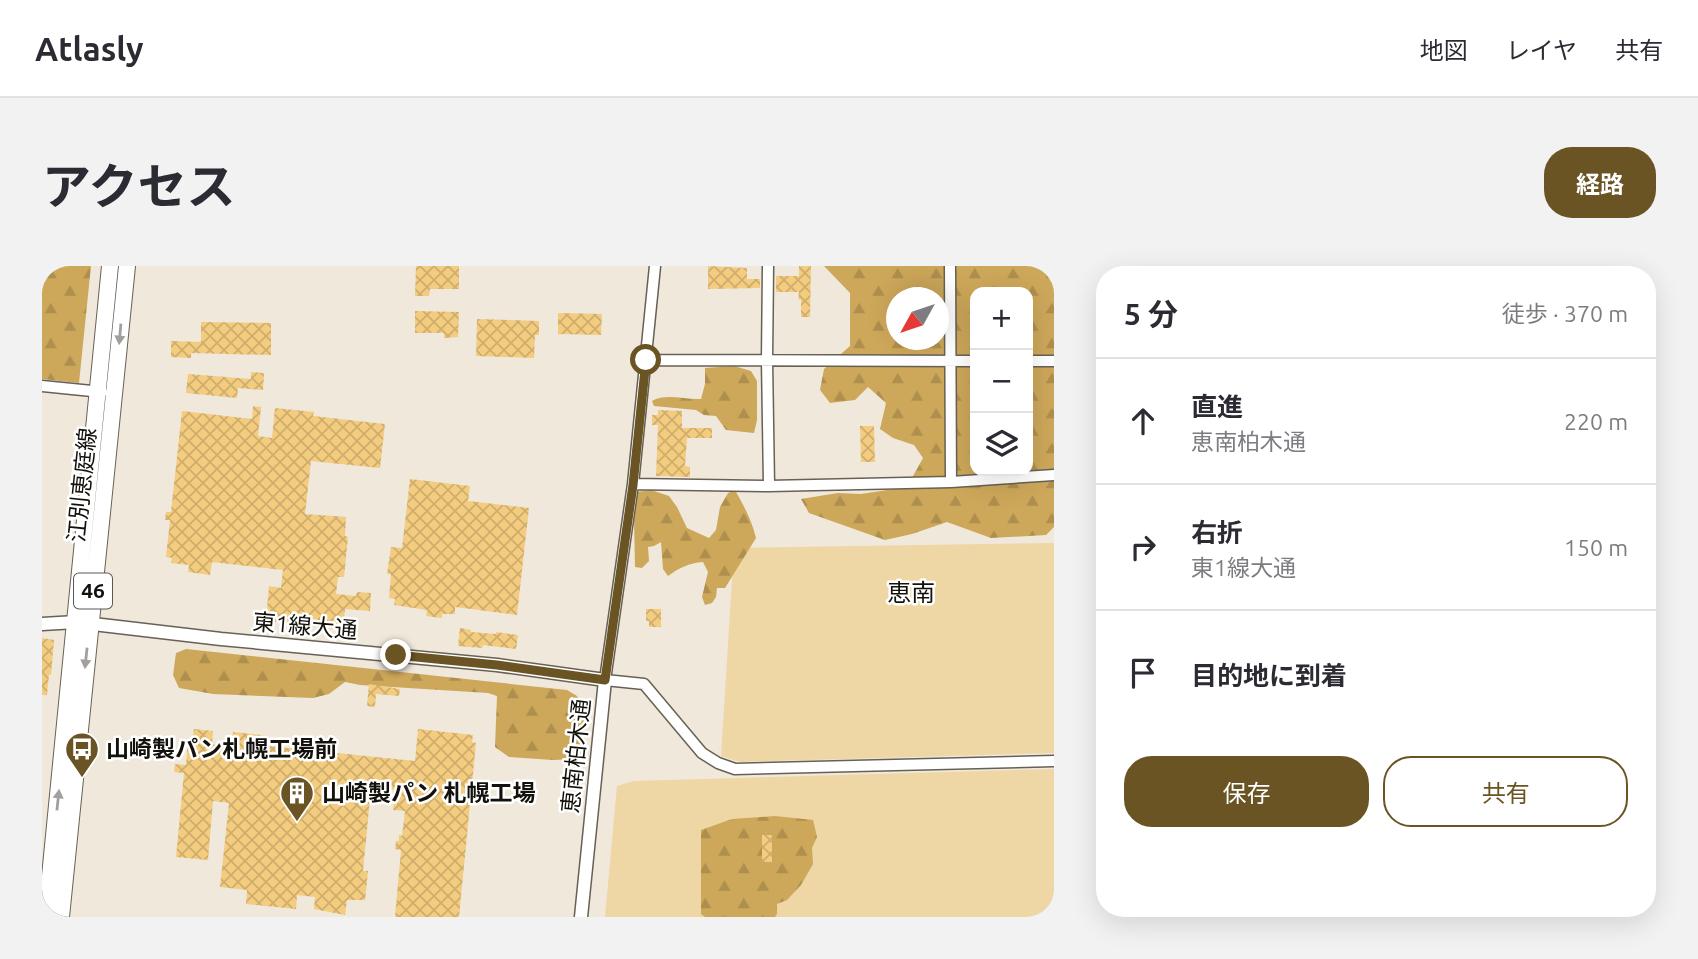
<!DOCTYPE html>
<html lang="ja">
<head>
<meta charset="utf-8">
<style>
  body { margin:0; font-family:Ubuntu,"Noto Sans JP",sans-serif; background:#f2f2f3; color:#2b2b33 }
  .controls { position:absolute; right:21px; top:21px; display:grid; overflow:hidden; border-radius:14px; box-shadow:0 7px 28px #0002 }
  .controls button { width:63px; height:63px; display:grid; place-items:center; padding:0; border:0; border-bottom:2px solid #e1e1e2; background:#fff; color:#2b2b33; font:35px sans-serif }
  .compass { position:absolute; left:844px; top:21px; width:63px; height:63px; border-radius:50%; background:#fff; box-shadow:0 7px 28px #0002; rotate:230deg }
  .stop { position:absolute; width:21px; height:21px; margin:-16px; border:5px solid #6a5423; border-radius:50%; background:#fff }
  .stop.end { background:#6a5423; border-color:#fff; box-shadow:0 2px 7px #0008 }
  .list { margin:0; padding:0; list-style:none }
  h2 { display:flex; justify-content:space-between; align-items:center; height:91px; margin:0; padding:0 28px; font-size:30px }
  h2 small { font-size:23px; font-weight:400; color:#7c7c81 }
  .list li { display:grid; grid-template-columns:46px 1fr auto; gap:21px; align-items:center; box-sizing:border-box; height:126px; padding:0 28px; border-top:2px solid #e1e1e2 }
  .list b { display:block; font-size:26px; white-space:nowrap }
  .list p { margin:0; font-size:23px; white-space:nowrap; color:#7c7c81 }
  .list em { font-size:23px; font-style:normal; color:#7c7c81 }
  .actions { display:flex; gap:14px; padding:21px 28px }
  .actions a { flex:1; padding:16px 0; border:2px solid #6a5423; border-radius:28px; text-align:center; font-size:24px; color:#6a5423 }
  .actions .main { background:#6a5423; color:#fff }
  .icon { flex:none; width:38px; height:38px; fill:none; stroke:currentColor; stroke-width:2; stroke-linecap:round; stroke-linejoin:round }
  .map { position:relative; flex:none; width:1012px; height:651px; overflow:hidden; border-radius:28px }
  header { display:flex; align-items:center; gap:42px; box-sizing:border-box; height:98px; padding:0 35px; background:#fff; border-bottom:2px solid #e1e1e2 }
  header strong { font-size:33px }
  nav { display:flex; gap:38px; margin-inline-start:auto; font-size:24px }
  .intro { display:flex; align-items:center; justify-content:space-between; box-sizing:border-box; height:168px; padding:0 42px }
  h1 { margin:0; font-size:49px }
  .button { padding:18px 32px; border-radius:28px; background:#6a5423; color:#fff; font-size:24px; font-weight:700 }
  main { display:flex; gap:42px; padding:0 42px }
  aside { flex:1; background:#fff; border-radius:28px; box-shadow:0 7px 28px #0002 }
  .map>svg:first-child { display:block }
  .green { fill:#efd6a5 }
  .forest { fill:url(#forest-firs); fill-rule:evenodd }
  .building { fill:url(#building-cross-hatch) }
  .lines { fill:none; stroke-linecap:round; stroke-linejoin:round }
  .minor-casing { stroke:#676155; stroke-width:13 }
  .tertiary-casing { stroke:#676155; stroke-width:15 }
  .primary-casing { stroke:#676155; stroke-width:18 }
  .minor { stroke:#fff; stroke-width:10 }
  .tertiary { stroke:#fff; stroke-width:12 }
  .primary { stroke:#fff; stroke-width:16 }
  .oneway { fill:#a1a09e }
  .route { stroke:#6a5423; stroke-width:9 }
  .labels { text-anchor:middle; stroke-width:5; stroke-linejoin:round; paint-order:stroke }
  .shield { fill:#fff; stroke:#5a5855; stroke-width:2 }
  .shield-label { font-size:21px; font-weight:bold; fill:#13110c }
  .street-label { font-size:23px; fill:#13110c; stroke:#fff }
  .poi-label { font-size:23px; font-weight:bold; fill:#13110c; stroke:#fff; text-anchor:start }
  .neighbourhood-label { font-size:24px; fill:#13110c; stroke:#fff }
</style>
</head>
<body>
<header>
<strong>Atlasly</strong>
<nav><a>地図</a><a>レイヤ</a><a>共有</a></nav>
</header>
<div class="intro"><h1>アクセス</h1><a class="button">経路</a></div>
<main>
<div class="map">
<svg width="1012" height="651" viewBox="0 0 1012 651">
  <defs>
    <pattern id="forest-firs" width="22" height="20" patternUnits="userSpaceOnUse" patternTransform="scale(1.75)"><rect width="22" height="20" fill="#cda75a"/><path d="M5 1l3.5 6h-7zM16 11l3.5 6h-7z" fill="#af8f4d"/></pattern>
    <pattern id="building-cross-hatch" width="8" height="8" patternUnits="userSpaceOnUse" patternTransform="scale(1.75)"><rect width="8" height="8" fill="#f3cc7f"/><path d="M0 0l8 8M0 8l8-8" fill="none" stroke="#cfae6d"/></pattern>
  </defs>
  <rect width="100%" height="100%" fill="#efe8db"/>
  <!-- green -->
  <path class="green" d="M 1012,277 L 1012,487 L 698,496 L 679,490 L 692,282 Z
    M 1012,503 L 1012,651 L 563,651 L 575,520 L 592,515 Z"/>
  <!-- forest -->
  <path class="forest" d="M 0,0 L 49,0 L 37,117 L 0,113 Z
    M 782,0 L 1012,0 L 1012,261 L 1004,269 L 949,272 L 905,256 L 870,268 L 843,274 L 767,247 L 759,233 L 796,227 L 819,228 L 865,221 L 881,192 L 872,179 L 851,172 L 838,163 L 844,137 L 826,121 L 813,134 L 788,137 L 778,124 L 782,103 L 808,80 L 808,27 ZM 933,26 L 986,26 L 986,205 L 933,205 ZM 855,32 L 897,32 L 897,74 L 855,74 Z
    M 692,100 L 709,105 L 715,115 L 715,154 L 712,167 L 684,164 L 674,150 L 662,149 L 654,144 L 612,140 L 610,135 C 624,127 643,134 659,133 L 663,118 L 663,102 Z
    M 609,224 L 627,230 L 635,241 L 645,262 L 667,272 L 674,264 L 678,241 L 686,227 L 693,224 C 702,240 710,255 714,272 L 683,322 L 675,322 L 674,331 L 670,337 L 663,339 L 660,331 L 666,306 L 661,296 C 647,297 637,302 626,310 L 621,303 L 619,276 L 612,280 L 606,281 L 607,295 L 600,302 L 593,301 L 592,252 L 595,226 Z
    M 144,383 L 525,424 L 535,430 L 542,442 L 543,482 L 536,493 L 511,494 L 467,491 L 453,481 L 455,430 L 446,427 L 318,419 L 303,416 L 287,428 L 271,432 L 171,428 L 137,422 L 131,409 L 134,387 Z
    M 733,550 L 771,554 L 775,571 L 770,582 L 771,598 L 759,619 L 745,634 L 735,638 L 735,648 L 733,651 L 663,651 L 659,648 L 659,564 L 690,553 Z"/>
  <!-- building -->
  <path class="building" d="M 374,0 L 417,0 L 417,23 L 388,23 L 387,30 L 373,30 Z
    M 666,0 L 705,2 L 705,13 L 718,13 L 718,22 L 666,23 Z
    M 757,0 L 769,0 L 768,51 L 759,51 L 759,34 L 756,33 L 757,26 L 734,26 L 734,10 L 757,10 Z
    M 373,45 L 417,46 L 416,71 L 402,72 L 402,67 L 373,67 Z
    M 516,47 L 560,48 L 559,69 L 516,68 Z
    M 435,53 L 497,55 L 497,69 L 493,69 L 492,92 L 434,90 Z
    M 159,56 L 229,57 L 229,89 L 149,87 L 149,92 L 129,91 L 129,75 L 159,76 Z
    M 209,106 L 222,107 L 221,124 L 196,122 L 195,132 L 144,127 L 146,108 L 209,113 Z
    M 211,140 L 219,141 L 216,170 L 230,172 L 233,142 L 272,146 L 271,150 L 343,158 L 338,202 L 269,195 L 263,248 L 304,251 L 303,270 L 306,271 L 302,311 L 296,311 L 294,328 L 314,330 L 315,326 L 329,327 L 328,345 L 303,343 L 301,364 L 224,355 L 227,320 L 239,322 L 241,304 L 170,296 L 168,309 L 146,306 L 147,299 L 129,297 L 130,292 L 124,291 L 128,254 L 123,254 L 124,246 L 129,246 L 140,145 L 210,153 Z
    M 616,144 L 640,145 L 640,162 L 670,162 L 670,172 L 645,172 L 643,200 L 648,201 L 648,211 L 614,210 L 616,159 L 610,159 L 610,149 L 616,149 Z
    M 818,160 L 832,160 L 833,196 L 819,196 Z
    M 368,213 L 428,220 L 426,235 L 487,242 L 475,349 L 413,341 L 413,348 L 400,348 L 400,352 L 384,350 L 385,344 L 352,339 L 353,333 L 347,332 L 349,308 L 345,308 L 349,281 L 360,282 Z
    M 604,343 L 619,343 L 619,361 L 607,361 L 607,355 L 604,355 Z
    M 418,362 L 429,364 L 429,366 L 454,368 L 454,366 L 476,369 L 474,383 L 441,379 L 440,382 L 416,380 Z
    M 0,372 L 12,374 L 9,409 L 7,409 L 5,429 L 0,429 Z
    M 327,418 L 358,423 L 357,430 L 334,428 L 333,441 L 325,440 Z
    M 152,463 L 171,465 L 170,478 L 190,480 L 191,466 L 227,470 L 226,480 L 373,495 L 376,463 L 431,469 L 430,476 L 434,477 L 417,651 L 353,651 L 359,584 L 353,583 L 354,575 L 357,575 L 357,569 L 360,570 L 363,545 L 351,544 L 353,524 L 329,522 L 321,605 L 326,605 L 323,634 L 305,634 L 303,649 L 272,643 L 273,631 L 255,629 L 254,643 L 204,638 L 205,624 L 178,621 L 187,537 L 171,535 L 166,594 L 134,591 L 142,507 L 132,506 L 133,498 L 144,499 L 146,475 L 150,476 Z
    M 720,569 L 730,569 L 730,596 L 720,596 Z"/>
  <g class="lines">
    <!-- minor casing -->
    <g class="minor-casing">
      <path id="minor" d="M 613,0 L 591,218 L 563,414 L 602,418 L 660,487 L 676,497 L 693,503 L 1012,495
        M 726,0 L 725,94 L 727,220
        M 908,0 L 909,216
        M 604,94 L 933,95
        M 986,95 L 1012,95
        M 0,120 L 60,126
        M 591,218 L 727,220 L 909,216 L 1012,209"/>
    </g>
    <!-- tertiary casing -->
    <g class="tertiary-casing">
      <path id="tertiary" d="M 0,358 L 34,356 L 179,373 L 455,399 L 563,414 L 539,651"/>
    </g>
    <!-- primary casing -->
    <g class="primary-casing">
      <path id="primary" d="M 4,651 L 68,0
        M 19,651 L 85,0"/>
    </g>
    <!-- minor -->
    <use href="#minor" class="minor"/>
    <!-- tertiary -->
    <use href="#tertiary" class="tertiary"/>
    <!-- primary -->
    <use href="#primary" class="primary"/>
  </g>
  <!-- one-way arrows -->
  <defs><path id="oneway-solid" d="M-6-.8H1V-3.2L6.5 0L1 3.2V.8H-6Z" transform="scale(1.75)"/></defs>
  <g class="oneway">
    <use href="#oneway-solid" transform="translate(78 68) rotate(95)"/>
    <use href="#oneway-solid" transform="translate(44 392) rotate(96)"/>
    <use href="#oneway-solid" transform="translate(16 534) rotate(-84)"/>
  </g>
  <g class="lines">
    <!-- route -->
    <path class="route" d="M 354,389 L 455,399 L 563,414 L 591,219 L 604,94"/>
  </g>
  <!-- icons -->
  <defs>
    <g id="bus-pin" transform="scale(1.75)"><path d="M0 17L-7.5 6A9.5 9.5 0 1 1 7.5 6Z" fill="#6a5423" stroke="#fff"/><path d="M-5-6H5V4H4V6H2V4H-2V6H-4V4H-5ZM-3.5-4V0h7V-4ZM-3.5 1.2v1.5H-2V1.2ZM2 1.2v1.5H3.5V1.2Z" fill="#fff"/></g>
    <g id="building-pin" transform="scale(1.75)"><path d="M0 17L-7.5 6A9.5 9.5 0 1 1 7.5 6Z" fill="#6a5423" stroke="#fff"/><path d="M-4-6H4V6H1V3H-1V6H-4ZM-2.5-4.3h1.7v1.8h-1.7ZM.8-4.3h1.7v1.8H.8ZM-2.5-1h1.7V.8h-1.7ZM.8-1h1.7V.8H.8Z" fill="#fff"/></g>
  </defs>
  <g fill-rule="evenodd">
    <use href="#bus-pin" x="40" y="483"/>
    <use href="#building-pin" x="255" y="527"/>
  </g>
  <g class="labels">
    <!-- shield labels -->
    <rect class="shield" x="32" y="307.5" width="38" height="35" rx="5"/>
    <g class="shield-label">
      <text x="51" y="332">46</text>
    </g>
    <!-- street labels -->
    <g class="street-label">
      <text transform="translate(40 219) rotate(-84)" y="8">江別恵庭線</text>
      <text transform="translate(263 360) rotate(5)" y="8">東1線大通</text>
      <text transform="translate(534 490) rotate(-84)" y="8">恵南柏木通</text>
    </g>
    <!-- poi labels -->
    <g class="poi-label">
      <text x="64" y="491">山崎製パン札幌工場前</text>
      <text x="280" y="535">山崎製パン 札幌工場</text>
    </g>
    <!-- neighbourhood labels -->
    <g class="neighbourhood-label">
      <text x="869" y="335">恵南</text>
    </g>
  </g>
</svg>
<div class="controls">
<button>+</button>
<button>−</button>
<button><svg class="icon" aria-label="layers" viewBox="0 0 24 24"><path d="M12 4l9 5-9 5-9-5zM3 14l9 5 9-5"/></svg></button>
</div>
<svg class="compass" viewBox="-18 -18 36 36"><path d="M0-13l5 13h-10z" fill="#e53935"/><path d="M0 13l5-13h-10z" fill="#7c7c81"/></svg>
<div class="stop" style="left:604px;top:94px"></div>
<div class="stop end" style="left:354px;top:389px"></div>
</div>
<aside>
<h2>5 分<small>徒歩 · 370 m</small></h2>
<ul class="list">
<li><svg class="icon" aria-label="ahead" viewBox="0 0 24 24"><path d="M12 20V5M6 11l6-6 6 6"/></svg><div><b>直進</b><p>恵南柏木通</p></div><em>220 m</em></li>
<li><svg class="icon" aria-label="right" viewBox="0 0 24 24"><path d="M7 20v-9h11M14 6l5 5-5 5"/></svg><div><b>右折</b><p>東1線大通</p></div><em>150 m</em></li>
<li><svg class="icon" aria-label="arrive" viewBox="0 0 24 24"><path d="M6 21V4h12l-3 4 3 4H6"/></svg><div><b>目的地に到着</b></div></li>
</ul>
<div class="actions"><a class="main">保存</a><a>共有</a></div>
</aside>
</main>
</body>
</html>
